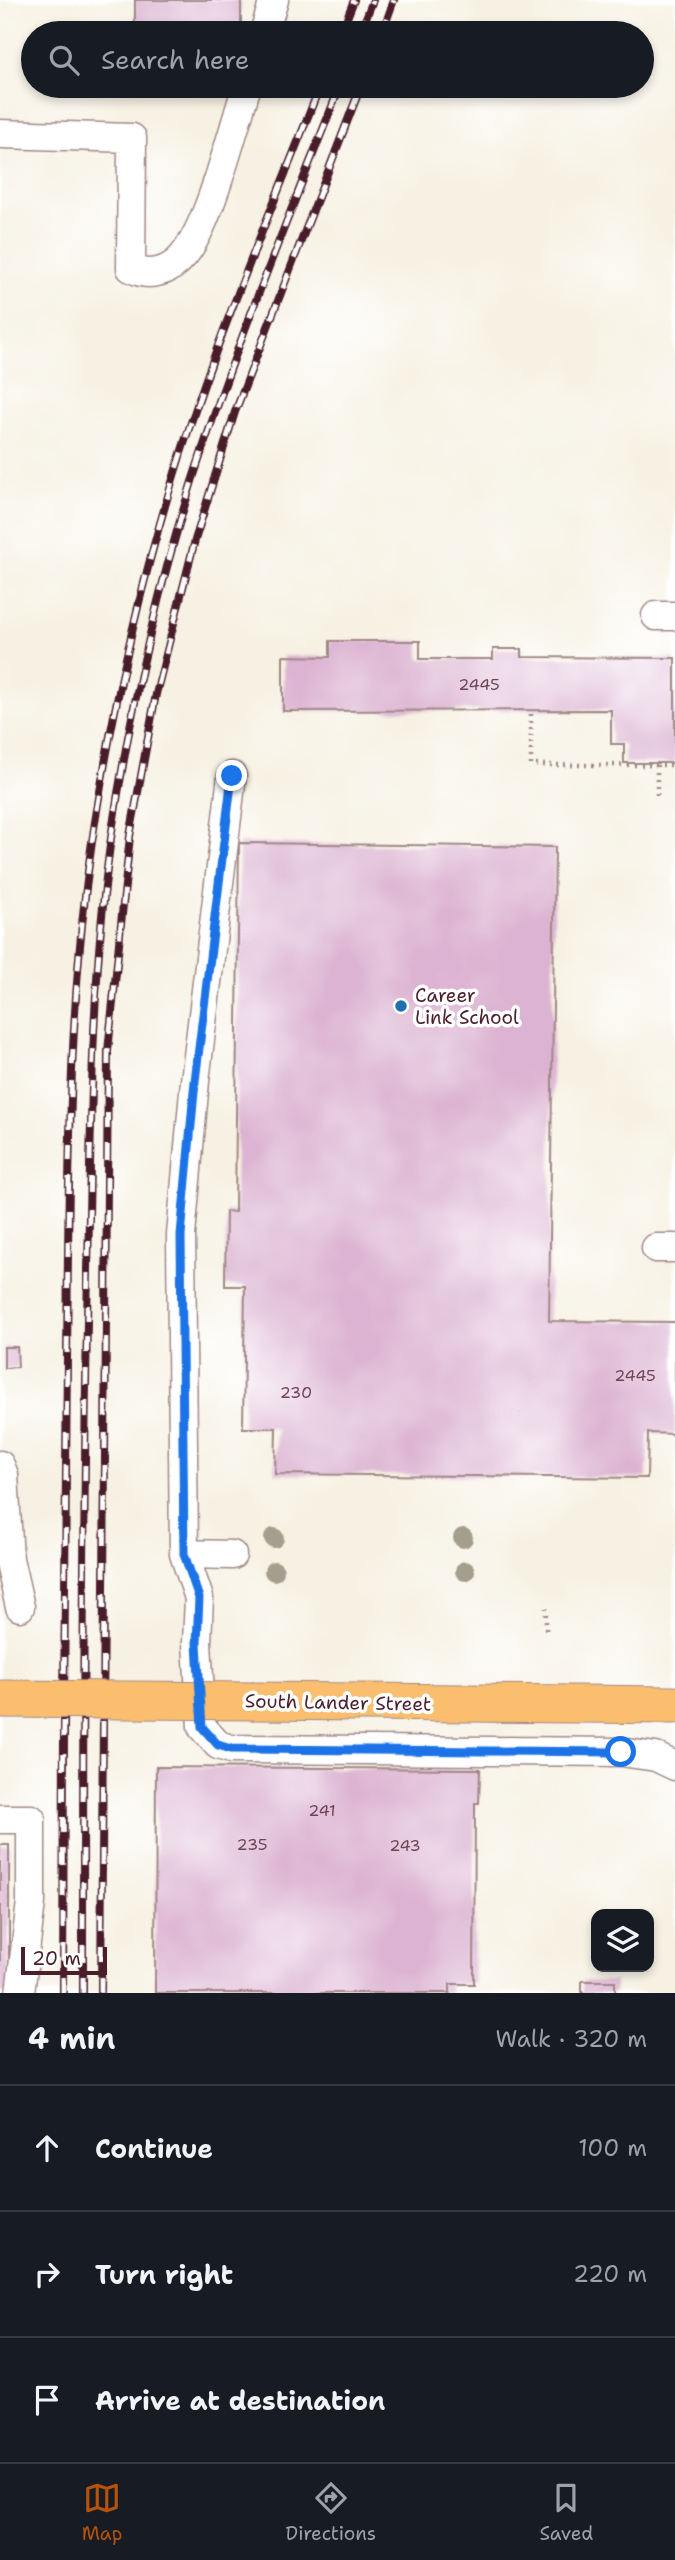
<!DOCTYPE html>
<html lang="en">
<head>
<meta charset="utf-8">
<style>
  body { margin:0; font-family:"Shantell Sans",sans-serif; background:#242831; color:#f1f3f6 }
  .controls { position:absolute; right:21px; bottom:21px; display:grid; overflow:hidden; border-radius:14px; box-shadow:0 4px 10px #0003 }
  .controls button { width:63px; height:63px; display:grid; place-items:center; padding:0; border:0; border-bottom:2px solid #363941; background:#171b24; color:#f1f3f6; font:35px sans-serif }
  .scale { position:absolute; left:21px; bottom:18px; width:86px; box-sizing:border-box; padding-left:7px; border:4px solid #4a1f2b; border-top:0; font-size:19px; line-height:24px; white-space:nowrap; color:#4a1f2b; -webkit-text-stroke:5px #fff; paint-order:stroke }
  .stop { position:absolute; width:21px; height:21px; margin:-16px; border:5px solid #1a73e8; border-radius:50%; background:#fff }
  .stop.end { background:#1a73e8; border-color:#fff; box-shadow:0 2px 7px #0008 }
  .list { margin:0; padding:0; list-style:none }
  h2 { display:flex; justify-content:space-between; align-items:center; height:91px; margin:0; padding:0 28px; font-size:30px }
  h2 small { font-size:23px; font-weight:400; color:#9ea1a6 }
  .list li { display:grid; grid-template-columns:46px 1fr auto; gap:21px; align-items:center; box-sizing:border-box; height:126px; padding:0 28px; border-top:2px solid #363941 }
  .list b { display:block; font-size:26px; white-space:nowrap }
  .list em { font-size:23px; font-style:normal; color:#9ea1a6 }
  .icon { flex:none; width:38px; height:38px; fill:none; stroke:currentColor; stroke-width:2; stroke-linecap:round; stroke-linejoin:round }
  .map { position:relative; flex:none; width:675px; height:1993px; overflow:hidden }
  .search { position:absolute; background:#171b24; box-shadow:0 4px 10px #0003; left:21px; right:21px; top:21px; height:77px; display:flex; align-items:center; gap:18px; box-sizing:border-box; padding:0 24px; border-radius:38px; color:#9ea1a6; font-size:26px }
  .sheet { height:469px; background:#171b24 }
  nav { display:flex; justify-content:space-around; align-items:center; box-sizing:border-box; height:98px; border-top:2px solid #363941; background:#171b24; font-size:19px; color:#9ea1a6 }
  nav a { display:grid; justify-items:center; gap:4px }
  nav .on { color:#b45309 }
  .map>svg:first-child { display:block }
  .building { fill:#dcb3d2 }
  .lines { fill:none; stroke-linecap:round; stroke-linejoin:round }
  .minor-casing { stroke:#a08886; stroke-width:31 }
  .major-casing { stroke:#a08886; stroke-width:39 }
  .path { stroke:#a08886; stroke-width:4.5; stroke-dasharray:2 5; stroke-linecap:butt }
  .minor { stroke:#fff; stroke-width:28 }
  .major { stroke:#fbbe6e; stroke-width:37 }
  .rail-casing { stroke:#4a1f2b; stroke-width:8 }
  .rail { stroke:#fff; stroke-width:5; stroke-dasharray:16; stroke-linecap:butt }
  .major-bridge-casing { stroke:#a08886; stroke-width:39; stroke-linecap:butt }
  .major-bridge { stroke:#fbbe6e; stroke-width:37 }
  .tree { fill:#a69e8c }
  .route { stroke:#1a73e8; stroke-width:9 }
  .poi-dot { fill:#1f6fb2; stroke:#fff; stroke-width:2.5 }
  .labels { text-anchor:middle; stroke-width:7; stroke-linejoin:round; paint-order:stroke }
  .number-label { font-size:16px; fill:#6e4455 }
  .poi-label { font-size:19px; fill:#4a1f2b; stroke:#fff; text-anchor:start }
  .street-label { font-size:19px; fill:#4a1f2b; stroke:#fff }
</style>
</head>
<body>
<div class="map">
<svg width="675" height="1993" viewBox="0 0 675 1993">
  <rect width="100%" height="100%" fill="#fff"/>
  <filter id="ink" filterUnits="userSpaceOnUse"><feTurbulence type="fractalNoise" baseFrequency=".0143" numOctaves="2"/><feDisplacementMap in="SourceGraphic" scale="14" xChannelSelector="R" yChannelSelector="G"/><feConvolveMatrix kernelMatrix="1 2 1 2 8 2 1 2 1" color-interpolation-filters="sRGB"/></filter>
  <filter id="wash" filterUnits="userSpaceOnUse"><feTurbulence type="fractalNoise" baseFrequency=".00686" numOctaves="4" result="noise"/><feDisplacementMap in="SourceGraphic" scale="28" xChannelSelector="R" yChannelSelector="G"/><feGaussianBlur stdDeviation="1.57" result="paint"/><feColorMatrix in="noise" values="0 0 0 0 0 0 0 0 0 0 0 0 0 0 0 0 0 1.4 0 .05"/><feComposite in="paint" operator="in"/></filter>
  <g filter="url(#wash)">
    <rect width="100%" height="100%" fill="#f6f1e2"/>
    <g id="blocks">
      <!-- building -->
      <path class="building" d="M 135,0 L 241,0 L 241,33 L 135,33 Z
        M 330,641 L 420,641 L 420,659 L 493,659 L 493,649 L 522,649 L 522,657 L 675,658 L 675,763 L 624,763 L 624,744 L 611,744 L 611,710 L 283,711 L 283,656 L 330,657 Z
        M 239,843 L 555,847 L 549,1321 L 675,1322 L 675,1434 L 648,1433 L 647,1478 L 275,1474 L 276,1428 L 243,1428 L 245,1286 L 225,1286 L 226,1211 L 235,1212 Z
        M 4,1347 L 17,1347 L 18,1367 L 4,1368 Z
        M 156,1767 L 480,1769 L 479,1803 L 475,1803 L 474,1984 L 450,1984 L 450,1993 L 155,1993 Z
        M 0,1845 L 9,1845 L 9,1993 L 0,1993 Z
        M 582,1981 L 615,1981 L 615,1993 L 582,1993 Z"/>
    </g>
  </g>
  <g filter="url(#ink)">
    <use href="#blocks" fill-opacity="0" stroke="#a08886" stroke-width="2"/>
    <g class="lines">
      <!-- minor casing -->
      <g class="minor-casing">
        <path id="minor" d="M 264,33 L 274,0
          M 0,134 L 132,138 L 131,268 C 148,278 170,272 183,256 C 210,225 233,128 247,86
          M 656,616 L 675,616
          M 232,776 L 195,1081 L 181,1235 L 184,1554 L 199,1598 L 197,1643 L 202,1727 L 218,1745 L 231,1749 L 621,1752 L 656,1757 L 675,1766
          M 656,1248 L 675,1248
          M 0,1465 L 4,1475 L 9,1559 L 20,1607
          M 184,1554 L 232,1555
          M 0,1819 L 31,1819 L 31,1902 L 20,1993"/>
      </g>
      <!-- major casing -->
      <g class="major-casing">
        <path id="major" d="M 255,1701 L 675,1705"/>
      </g>
      <!-- path -->
      <path class="path" d="M 531,714 L 531,765 L 675,765
        M 657,765 L 657,795
        M 546,1630 L 546,1608"/>
      <!-- minor -->
      <use href="#minor" class="minor"/>
      <!-- major -->
      <use href="#major" class="major"/>
      <!-- rail casing -->
      <g class="rail-casing">
        <path id="rail" d="M 341,33 L 354,0
          M 360,33 L 373,0
          M 382,33 L 394,0
          M 63,1993 C 63,1781 65,1570 67,1358 C 69,1179 67,1000 95,822 C 118,677 152,534 200,396 C 236,291 280,189 320,86
          M 83,1993 C 83,1752 83,1511 88,1270 C 91,1123 91,977 112,831 C 132,700 162,568 205,442 C 245,322 294,204 340,86
          M 101,1993 L 108,1051 L 130,836 L 156,694 L 195,540 L 235,412 L 361,86"/>
      </g>
      <!-- rail -->
      <use href="#rail" class="rail"/>
      <!-- major-bridge casing -->
      <g class="major-bridge-casing">
        <path id="major-bridge" d="M 0,1699 L 255,1701"/>
      </g>
      <!-- major-bridge -->
      <use href="#major-bridge" class="major-bridge"/>
    </g>
    <!-- trees -->
    <g class="tree">
      <circle cx="274" cy="1538" r="10"/>
      <circle cx="463" cy="1538" r="10"/>
      <circle cx="274" cy="1571" r="10"/>
      <circle cx="465" cy="1571" r="10"/>
    </g>
  </g>
  <g class="lines" filter="url(#ink)">
    <!-- route -->
    <path class="route" d="M 232,776 L 195,1081 L 181,1235 L 184,1554 L 199,1598 L 197,1643 L 202,1727 L 218,1745 L 231,1749 L 621,1752"/>
  </g>
  <!-- markers -->
  <circle class="poi-dot" cx="401" cy="1006" r="7"/>
  <g class="labels">
    <!-- number labels -->
    <g class="number-label">
      <text x="479" y="690">2445</text>
      <text x="635" y="1381">2445</text>
      <text x="296" y="1398">230</text>
      <text x="322" y="1816">241</text>
      <text x="252" y="1850">235</text>
      <text x="405" y="1851">243</text>
    </g>
    <!-- poi labels -->
    <g class="poi-label">
      <text x="415" y="1002">Career<tspan x="415" dy="22">Link School</tspan></text>
    </g>
    <!-- street labels -->
    <g class="street-label">
      <text transform="translate(338 1702) rotate(1)" y="7">South Lander Street</text>
    </g>
  </g>
</svg>
<div class="controls">
<button><svg class="icon" aria-label="layers" viewBox="0 0 24 24"><path d="M12 4l9 5-9 5-9-5zM3 14l9 5 9-5"/></svg></button>
</div>
<div class="scale">20 m</div>
<div class="stop" style="left:621px;top:1752px"></div>
<div class="stop end" style="left:232px;top:776px"></div>
<div class="search"><svg class="icon" aria-label="search" viewBox="0 0 24 24"><circle cx="10" cy="10" r="6"/><path d="M15 15l6 6"/></svg>Search here</div>
</div>
<section class="sheet">
<h2>4 min<small>Walk · 320 m</small></h2>
<ul class="list">
<li><svg class="icon" aria-label="ahead" viewBox="0 0 24 24"><path d="M12 20V5M6 11l6-6 6 6"/></svg><div><b>Continue</b></div><em>100 m</em></li>
<li><svg class="icon" aria-label="right" viewBox="0 0 24 24"><path d="M7 20v-9h11M14 6l5 5-5 5"/></svg><div><b>Turn right</b></div><em>220 m</em></li>
<li><svg class="icon" aria-label="arrive" viewBox="0 0 24 24"><path d="M6 21V4h12l-3 4 3 4H6"/></svg><div><b>Arrive at destination</b></div></li>
</ul>
</section>
<nav>
<a class="on"><svg class="icon" aria-label="map" viewBox="0 0 24 24"><path d="M3 6l6-2 6 2 6-2v14l-6 2-6-2-6 2zM9 4v14M15 6v14"/></svg>Map</a>
<a><svg class="icon" aria-label="directions" viewBox="0 0 24 24"><path d="M12 3l9 9-9 9-9-9zM9 14v-3h6M13 9l2 2-2 2"/></svg>Directions</a>
<a><svg class="icon" aria-label="saved" viewBox="0 0 24 24"><path d="M7 4h10v16l-5-4-5 4z"/></svg>Saved</a>
</nav>
</body>
</html>
